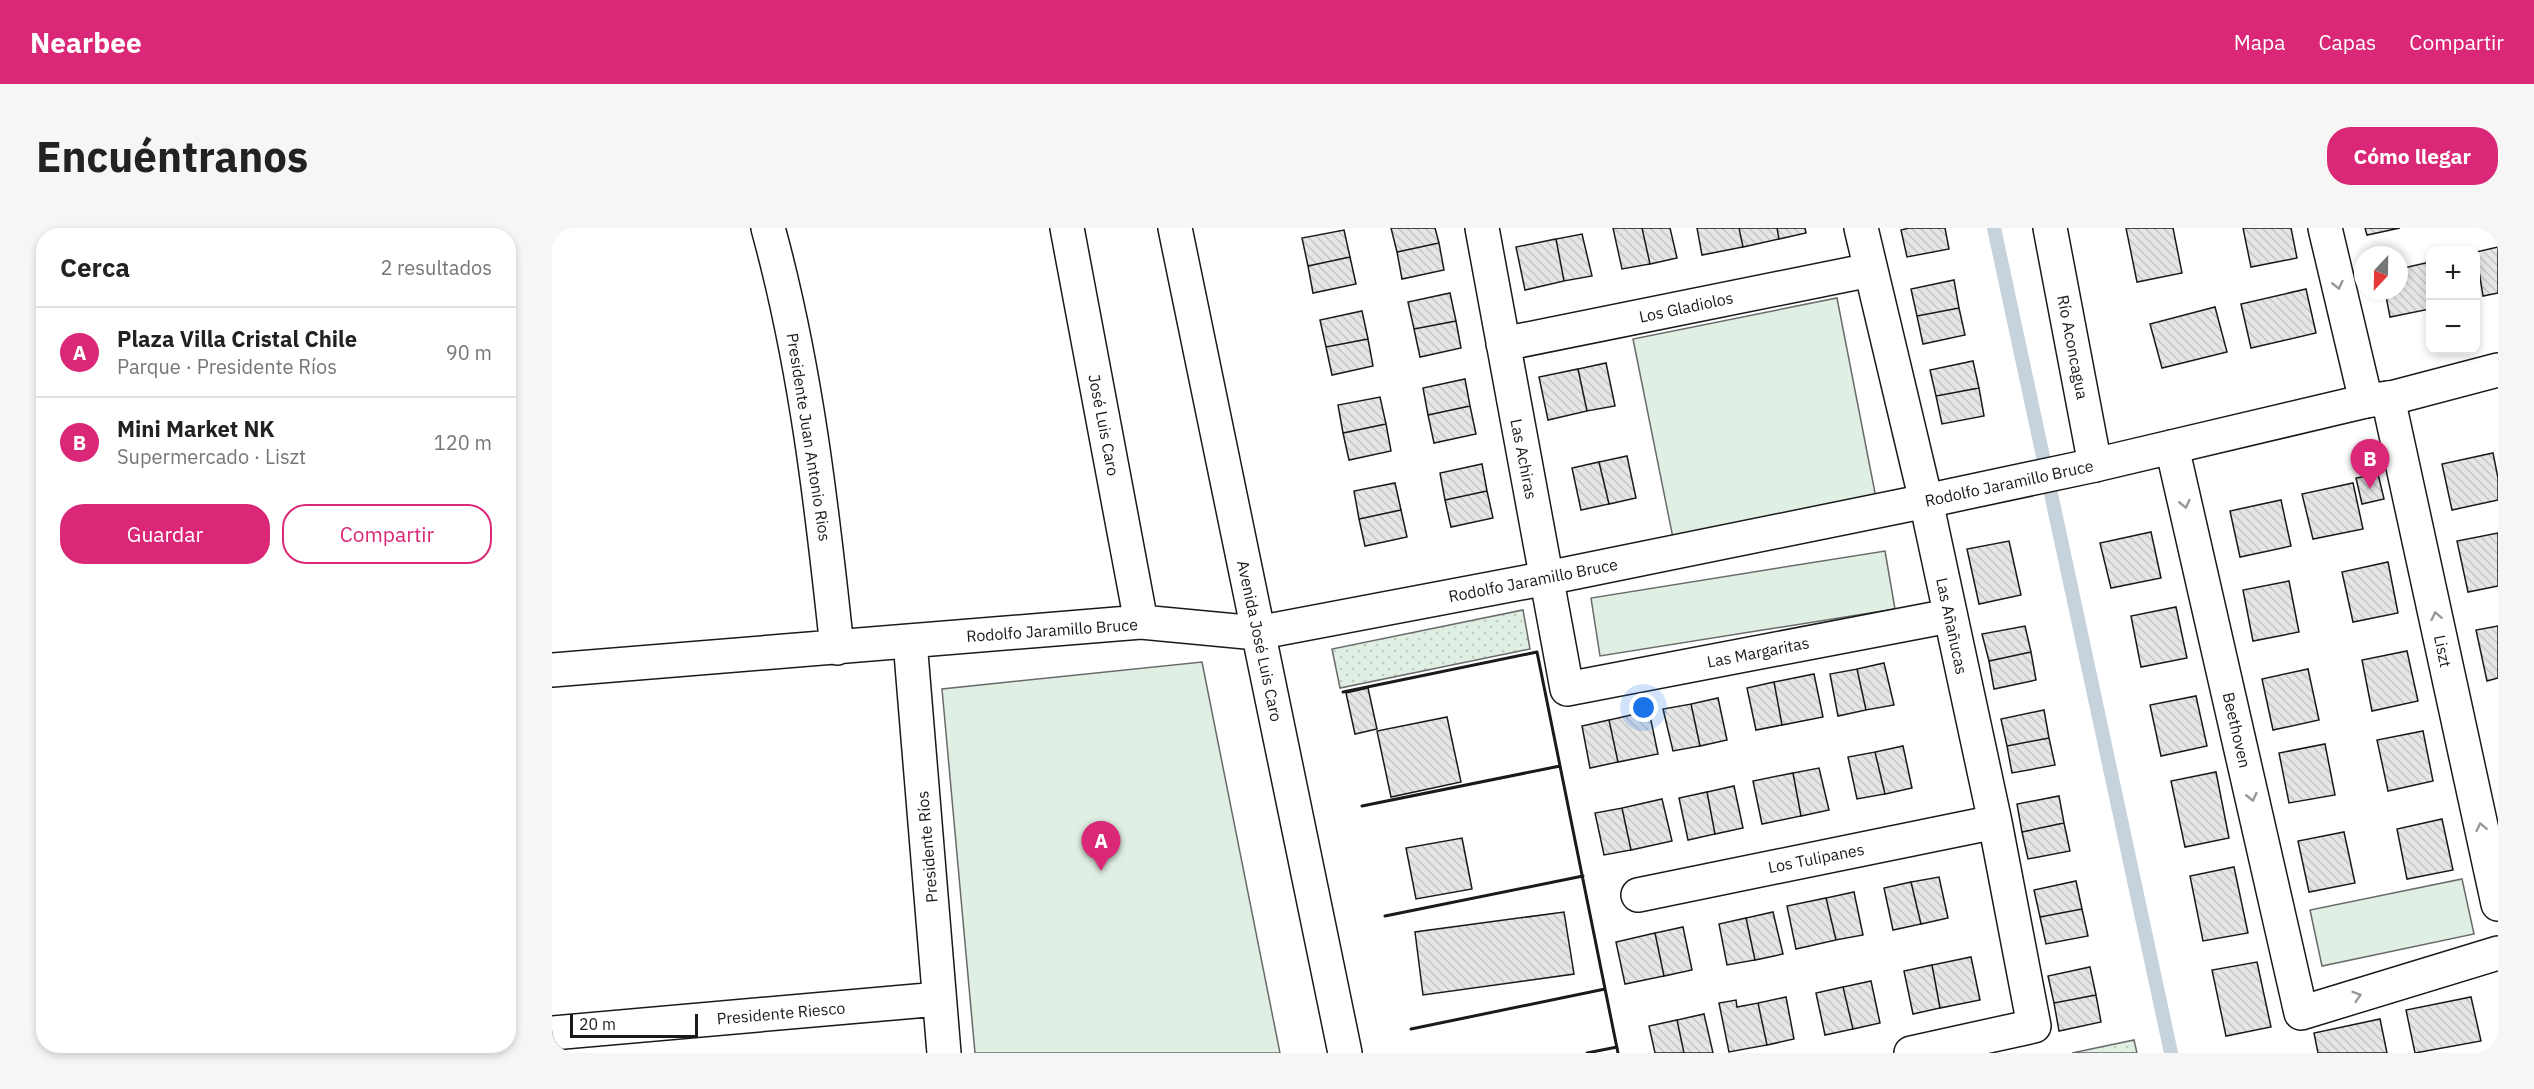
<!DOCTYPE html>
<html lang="es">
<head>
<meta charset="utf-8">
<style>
  body { margin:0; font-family:"IBM Plex Sans",sans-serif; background:#f6f6f6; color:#222 }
  .controls { position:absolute; right:18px; top:18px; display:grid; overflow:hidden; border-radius:12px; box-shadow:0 3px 9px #0003 }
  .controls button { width:54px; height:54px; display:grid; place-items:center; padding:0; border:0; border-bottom:2px solid #e0e0e0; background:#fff; color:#222; font:30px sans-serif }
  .compass { position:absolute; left:1802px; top:18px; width:54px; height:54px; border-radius:50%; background:#fff; box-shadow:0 3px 9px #0003; rotate:202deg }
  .scale { position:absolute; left:18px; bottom:15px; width:128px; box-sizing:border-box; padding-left:6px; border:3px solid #1a1a1a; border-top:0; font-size:16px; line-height:21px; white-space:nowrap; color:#1a1a1a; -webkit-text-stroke:4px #fff; paint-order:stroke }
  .you { position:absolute; left:1092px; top:480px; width:21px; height:21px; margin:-15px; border:4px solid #fff; border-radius:50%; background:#1a73e8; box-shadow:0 0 0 9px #1a73e833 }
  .badge { display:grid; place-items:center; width:39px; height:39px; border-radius:50%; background:#db2777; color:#fff; font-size:20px; font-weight:700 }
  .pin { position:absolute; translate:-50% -50px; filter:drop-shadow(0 2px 3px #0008) }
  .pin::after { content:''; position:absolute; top:32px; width:21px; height:18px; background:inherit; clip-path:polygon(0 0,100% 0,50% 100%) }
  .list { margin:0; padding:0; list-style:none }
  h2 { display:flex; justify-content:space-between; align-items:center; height:78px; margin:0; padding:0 24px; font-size:26px }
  h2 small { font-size:20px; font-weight:400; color:#767676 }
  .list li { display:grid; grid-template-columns:39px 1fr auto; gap:18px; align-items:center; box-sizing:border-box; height:90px; padding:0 24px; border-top:2px solid #e0e0e0 }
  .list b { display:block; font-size:22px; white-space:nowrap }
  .list p { margin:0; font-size:20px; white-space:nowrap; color:#767676 }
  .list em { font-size:20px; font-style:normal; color:#767676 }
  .actions { display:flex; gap:12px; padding:18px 24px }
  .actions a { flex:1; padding:14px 0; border:2px solid #db2777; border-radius:24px; text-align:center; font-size:21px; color:#db2777 }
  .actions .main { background:#db2777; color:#fff }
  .map { position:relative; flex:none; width:1946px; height:825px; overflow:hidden; border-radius:24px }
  header { display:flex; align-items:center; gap:36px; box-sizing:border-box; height:84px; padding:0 30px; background:#db2777; color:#fff }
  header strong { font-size:28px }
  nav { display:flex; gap:33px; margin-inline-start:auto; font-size:21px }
  .intro { display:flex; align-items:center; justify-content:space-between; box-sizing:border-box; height:144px; padding:0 36px }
  h1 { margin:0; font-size:42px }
  .button { padding:15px 27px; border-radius:24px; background:#db2777; color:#fff; font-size:21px; font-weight:700 }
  main { display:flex; gap:36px; padding:0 36px }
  aside { flex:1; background:#fff; border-radius:24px; box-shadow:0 3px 9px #0003 }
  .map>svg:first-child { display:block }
  .grass { fill:url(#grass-dots); stroke:#6a6a6a; stroke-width:1.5 }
  .park { fill:#e0efe3; stroke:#6a6a6a; stroke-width:1.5 }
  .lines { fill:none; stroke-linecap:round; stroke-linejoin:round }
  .stream { stroke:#c6d2dc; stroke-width:14 }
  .building { fill:url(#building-back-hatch); stroke:#1a1a1a; stroke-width:1.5 }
  .minor-casing { stroke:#1a1a1a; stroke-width:36 }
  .tertiary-casing { stroke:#1a1a1a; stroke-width:36 }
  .primary-casing { stroke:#1a1a1a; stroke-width:36 }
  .minor { stroke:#fff; stroke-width:33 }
  .tertiary { stroke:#fff; stroke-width:33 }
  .primary { stroke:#fff; stroke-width:33 }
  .wall { stroke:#1a1a1a; stroke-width:3 }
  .oneway { stroke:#989898 }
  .labels { text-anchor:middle; stroke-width:4.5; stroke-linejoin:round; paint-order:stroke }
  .street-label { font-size:16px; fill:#1a1a1a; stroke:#fff }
</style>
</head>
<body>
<header>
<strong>Nearbee</strong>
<nav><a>Mapa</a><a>Capas</a><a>Compartir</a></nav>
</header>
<div class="intro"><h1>Encuéntranos</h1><a class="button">Cómo llegar</a></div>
<main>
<aside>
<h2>Cerca<small>2 resultados</small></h2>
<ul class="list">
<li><span class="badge">A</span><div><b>Plaza Villa Cristal Chile</b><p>Parque · Presidente Ríos</p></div><em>90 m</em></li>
<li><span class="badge">B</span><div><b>Mini Market NK</b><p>Supermercado · Liszt</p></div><em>120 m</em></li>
</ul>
<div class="actions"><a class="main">Guardar</a><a>Compartir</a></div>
</aside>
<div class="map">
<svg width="1946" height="825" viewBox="0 0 1946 825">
  <defs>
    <pattern id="grass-dots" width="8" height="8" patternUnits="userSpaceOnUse" patternTransform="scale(1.5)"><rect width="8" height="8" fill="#e0efe3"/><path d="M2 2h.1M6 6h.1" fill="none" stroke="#c0ccc2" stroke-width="1.8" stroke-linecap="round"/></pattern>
    <pattern id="building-back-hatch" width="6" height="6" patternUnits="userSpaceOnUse" patternTransform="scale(1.5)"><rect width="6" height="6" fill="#e6e6e6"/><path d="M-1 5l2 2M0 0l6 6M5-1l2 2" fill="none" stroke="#c5c5c5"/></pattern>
  </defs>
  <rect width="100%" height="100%" fill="#fff"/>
  <!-- grass -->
  <path class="grass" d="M 971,382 L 978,421 L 788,460 L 780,421 Z
    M 1582,812 L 1585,825 L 1520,825 Z"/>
  <!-- park -->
  <path class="park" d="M 1285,70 L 1324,270 L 1121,310 L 1081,111 Z
    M 1333,323 L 1343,381 L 1048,428 L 1039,370 Z
    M 650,434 L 728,825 L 423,825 L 390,461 Z
    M 1910,651 L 1922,706 L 1770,738 L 1758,682 Z"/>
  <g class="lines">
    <!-- stream -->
    <path class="stream" d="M 1442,0 L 1619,825"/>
  </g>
  <!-- building -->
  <path class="building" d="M 839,0 L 883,0 L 887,15 L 845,24 Z
    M 1061,0 L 1090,0 L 1098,36 L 1070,41 Z
    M 1090,0 L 1118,0 L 1125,30 L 1098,36 Z
    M 1145,0 L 1187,0 L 1191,19 L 1150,27 Z
    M 1187,0 L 1225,0 L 1227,11 L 1191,19 Z
    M 1225,0 L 1253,0 L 1254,5 L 1227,11 Z
    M 1357,0 L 1393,0 L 1397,21 L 1355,29 L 1349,2 Z
    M 1574,0 L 1621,0 L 1630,45 L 1585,54 Z
    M 1691,0 L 1739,0 L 1745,30 L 1699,39 Z
    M 1813,0 L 1848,0 L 1815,7 Z
    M 792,2 L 798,29 L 756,38 L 750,10 Z
    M 1030,6 L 1040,48 L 1012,53 L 1004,11 Z
    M 1004,11 L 1012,53 L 973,62 L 964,19 Z
    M 887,15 L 892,42 L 850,51 L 845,24 Z
    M 1946,19 L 1946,65 L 1931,68 L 1924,24 Z
    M 798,29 L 804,56 L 761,65 L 756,38 Z
    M 1878,34 L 1878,81 L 1838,89 L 1833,63 L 1847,63 L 1847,41 Z
    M 1402,52 L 1407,80 L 1365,88 L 1359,61 Z
    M 1754,61 L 1764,105 L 1699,120 L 1689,76 Z
    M 898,65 L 904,93 L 862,101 L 856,74 Z
    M 1663,79 L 1675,124 L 1610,140 L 1598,96 Z
    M 1407,80 L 1413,107 L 1371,116 L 1365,88 Z
    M 810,83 L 816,111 L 774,119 L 768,92 Z
    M 904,93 L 909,120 L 868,129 L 862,101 Z
    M 816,111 L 821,138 L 780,147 L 774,119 Z
    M 1421,133 L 1427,160 L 1384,168 L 1378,142 Z
    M 1054,135 L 1063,178 L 1035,183 L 1026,141 Z
    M 1026,141 L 1035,183 L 996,192 L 987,149 Z
    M 913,151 L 918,178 L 876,187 L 871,160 Z
    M 1427,160 L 1432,188 L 1390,196 L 1384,168 Z
    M 828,169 L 834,196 L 791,205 L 786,177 Z
    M 918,178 L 924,206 L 882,215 L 876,187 Z
    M 834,196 L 839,223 L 797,232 L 791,205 Z
    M 1941,225 L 1946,250 L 1946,272 L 1900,282 L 1890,236 Z
    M 1075,228 L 1084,270 L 1057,276 L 1047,234 Z
    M 1047,234 L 1057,276 L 1029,282 L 1020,240 Z
    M 930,236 L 935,263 L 893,272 L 888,245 Z
    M 1826,246 L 1832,271 L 1810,276 L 1804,250 Z
    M 843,255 L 849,282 L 807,291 L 802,263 Z
    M 1801,255 L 1811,301 L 1761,311 L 1750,266 Z
    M 935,263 L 941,290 L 899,299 L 893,272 Z
    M 1729,272 L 1739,318 L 1688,329 L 1678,283 Z
    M 849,282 L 855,309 L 813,318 L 807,291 Z
    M 1599,304 L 1609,350 L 1559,360 L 1548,315 Z
    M 1946,305 L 1946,358 L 1916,364 L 1905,313 Z
    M 1457,313 L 1469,367 L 1427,376 L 1415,321 Z
    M 1836,334 L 1846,385 L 1801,394 L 1790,344 Z
    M 1737,353 L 1747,404 L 1701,413 L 1691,362 Z
    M 1624,379 L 1635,430 L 1589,439 L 1579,388 Z
    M 1473,398 L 1479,424 L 1437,433 L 1430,406 Z
    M 1946,398 L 1946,450 L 1935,453 L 1924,402 Z
    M 1855,423 L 1866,473 L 1820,483 L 1810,432 Z
    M 1479,424 L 1484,452 L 1442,461 L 1437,433 Z
    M 1332,435 L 1342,477 L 1314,482 L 1305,441 Z
    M 1305,441 L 1314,482 L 1286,488 L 1278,446 Z
    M 1756,441 L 1767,492 L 1721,502 L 1710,451 Z
    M 1262,446 L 1271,489 L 1230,497 L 1222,454 Z
    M 1222,454 L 1230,497 L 1204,502 L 1195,460 Z
    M 816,460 L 825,501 L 803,506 L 794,465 Z
    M 1644,468 L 1655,518 L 1609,528 L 1598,477 Z
    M 1166,470 L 1175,512 L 1148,518 L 1139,476 Z
    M 1139,476 L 1148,518 L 1121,523 L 1111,481 Z
    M 1492,482 L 1497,510 L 1455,518 L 1449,491 Z
    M 1097,483 L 1106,526 L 1066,534 L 1057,492 Z
    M 895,489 L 909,554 L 839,569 L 825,503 Z
    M 1057,492 L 1066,534 L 1038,540 L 1030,498 Z
    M 1871,503 L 1881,553 L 1836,563 L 1825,512 Z
    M 1497,510 L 1503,537 L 1460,545 L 1455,518 Z
    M 1773,516 L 1783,567 L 1737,575 L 1727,525 Z
    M 1351,518 L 1360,560 L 1333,566 L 1323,524 Z
    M 1323,524 L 1333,566 L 1305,571 L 1296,529 Z
    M 1267,540 L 1277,582 L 1249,588 L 1241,545 Z
    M 1664,544 L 1677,610 L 1633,619 L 1619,553 Z
    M 1241,545 L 1249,588 L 1210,596 L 1201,553 Z
    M 1182,558 L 1191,600 L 1163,606 L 1155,564 Z
    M 1155,564 L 1163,606 L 1136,612 L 1127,570 Z
    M 1507,568 L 1512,595 L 1470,604 L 1465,576 Z
    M 1110,571 L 1120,613 L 1079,622 L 1070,580 Z
    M 1070,580 L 1079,622 L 1052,627 L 1043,585 Z
    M 1890,591 L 1901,642 L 1855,651 L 1845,601 Z
    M 1512,595 L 1518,623 L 1476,631 L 1470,604 Z
    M 1792,604 L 1803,655 L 1757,664 L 1746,613 Z
    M 910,610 L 920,661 L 864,671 L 854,620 Z
    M 1682,639 L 1696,705 L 1651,713 L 1638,648 Z
    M 1387,649 L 1396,690 L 1369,696 L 1359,654 Z
    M 1524,653 L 1530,681 L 1488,689 L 1482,662 Z
    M 1359,654 L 1369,696 L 1341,702 L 1332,660 Z
    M 1302,664 L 1311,707 L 1284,712 L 1274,670 Z
    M 1274,670 L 1284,712 L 1244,721 L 1235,678 Z
    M 1530,681 L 1536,708 L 1494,716 L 1488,689 Z
    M 1012,684 L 1022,746 L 871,767 L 863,704 Z
    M 1221,684 L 1231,726 L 1203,732 L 1194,690 Z
    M 1194,690 L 1203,732 L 1175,737 L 1167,696 Z
    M 1131,699 L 1140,742 L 1112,748 L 1103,705 Z
    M 1103,705 L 1112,748 L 1073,756 L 1064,714 Z
    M 1419,729 L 1428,772 L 1388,780 L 1380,737 Z
    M 1705,734 L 1719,799 L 1674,808 L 1660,742 Z
    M 1380,737 L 1388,780 L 1361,786 L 1352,743 Z
    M 1538,739 L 1544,767 L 1502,775 L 1496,748 Z
    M 1319,753 L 1328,795 L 1301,801 L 1291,759 Z
    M 1291,759 L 1301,801 L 1273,807 L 1264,765 Z
    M 1544,767 L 1549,794 L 1507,803 L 1502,775 Z
    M 1234,769 L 1242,811 L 1215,817 L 1206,775 Z
    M 1919,769 L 1929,813 L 1863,825 L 1854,782 Z
    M 1184,772 L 1185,779 L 1206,775 L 1215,817 L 1177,824 L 1167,775 Z
    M 1152,786 L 1161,825 L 1132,825 L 1125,792 Z
    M 1828,791 L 1835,825 L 1766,825 L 1762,805 Z
    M 1125,792 L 1132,825 L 1103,825 L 1097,798 Z"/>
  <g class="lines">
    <!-- minor casing -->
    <g class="minor-casing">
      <path id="minor" d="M 216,0 C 254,138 270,279 285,420
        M 515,0 L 589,394
        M 930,0 L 1015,461 L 1397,388
        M 1309,0 L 1374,273 L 1443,594 L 1482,798 L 1359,825
        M 1498,0 L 1543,237
        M 1773,0 L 1814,173
        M 951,116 L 1318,42
        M 1836,170 L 1946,676
        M 1620,219 L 1749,785 L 1946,725
        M 358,413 L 392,825
        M 0,442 L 589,394 L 705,405
        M 1086,667 L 1443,594
        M 0,805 L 387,771"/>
    </g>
    <!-- tertiary casing -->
    <g class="tertiary-casing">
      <path id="tertiary" d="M 705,405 L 995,350 L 1374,273 L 1543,237 L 1814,173 L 1843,169 L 1946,142"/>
    </g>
    <!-- primary casing -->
    <g class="primary-casing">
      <path id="primary" d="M 623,0 L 793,825"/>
    </g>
    <!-- minor -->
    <use href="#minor" class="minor"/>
    <!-- tertiary -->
    <use href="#tertiary" class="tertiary"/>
    <!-- primary -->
    <use href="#primary" class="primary"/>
    <!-- wall -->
    <path class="wall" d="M 791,464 L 985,424 L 1066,825
      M 810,578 L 1008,538
      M 833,688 L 1031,648
      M 859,801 L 1053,761
      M 1035,825 L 1065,819"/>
  </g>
  <!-- one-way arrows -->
  <defs><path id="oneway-chevron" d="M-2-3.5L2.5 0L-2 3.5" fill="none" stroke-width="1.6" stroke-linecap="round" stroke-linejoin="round" transform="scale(1.5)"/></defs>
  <g class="oneway">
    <use href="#oneway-chevron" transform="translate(1786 57) rotate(77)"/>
    <use href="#oneway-chevron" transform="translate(1633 276) rotate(77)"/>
    <use href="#oneway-chevron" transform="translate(1884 388) rotate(-102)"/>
    <use href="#oneway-chevron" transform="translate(1700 569) rotate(77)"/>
    <use href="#oneway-chevron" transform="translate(1929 599) rotate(-102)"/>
    <use href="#oneway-chevron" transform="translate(1805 768) rotate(-17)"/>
  </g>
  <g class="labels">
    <!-- street labels -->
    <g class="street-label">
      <text transform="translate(1134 79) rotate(-12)" y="6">Los Gladiolos</text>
      <text transform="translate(1521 119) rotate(79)" y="6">Río Aconcagua</text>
      <text transform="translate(552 197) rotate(79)" y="6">José Luis Caro</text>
      <text transform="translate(257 209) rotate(81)" y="6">Presidente Juan Antonio Rios</text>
      <text transform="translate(972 231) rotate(79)" y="6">Las Achiras</text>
      <text transform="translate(1457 255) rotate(-12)" y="6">Rodolfo Jaramillo Bruce</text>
      <text transform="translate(981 352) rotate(-11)" y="6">Rodolfo Jaramillo Bruce</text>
      <text transform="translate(1400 398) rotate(78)" y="6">Las Añañucas</text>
      <text transform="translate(500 402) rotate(-4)" y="6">Rodolfo Jaramillo Bruce</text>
      <text transform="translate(708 413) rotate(78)" y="6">Avenida José Luis Caro</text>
      <text transform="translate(1891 423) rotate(78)" y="6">Liszt</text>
      <text transform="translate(1206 424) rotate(-11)" y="6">Las Margaritas</text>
      <text transform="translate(1685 502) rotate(77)" y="6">Beethoven</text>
      <text transform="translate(375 619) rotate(-95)" y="6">Presidente Ríos</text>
      <text transform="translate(1264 630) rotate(-11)" y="6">Los Tulipanes</text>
      <text transform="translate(229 785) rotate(-5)" y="6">Presidente Riesco</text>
    </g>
  </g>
</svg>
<div class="controls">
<button>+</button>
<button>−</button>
</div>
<svg class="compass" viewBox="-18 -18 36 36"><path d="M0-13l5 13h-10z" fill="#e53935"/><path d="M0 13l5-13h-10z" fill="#767676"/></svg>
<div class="scale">20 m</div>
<div class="you"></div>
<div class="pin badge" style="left:549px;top:643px">A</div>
<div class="pin badge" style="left:1818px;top:261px">B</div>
</div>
</main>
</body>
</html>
